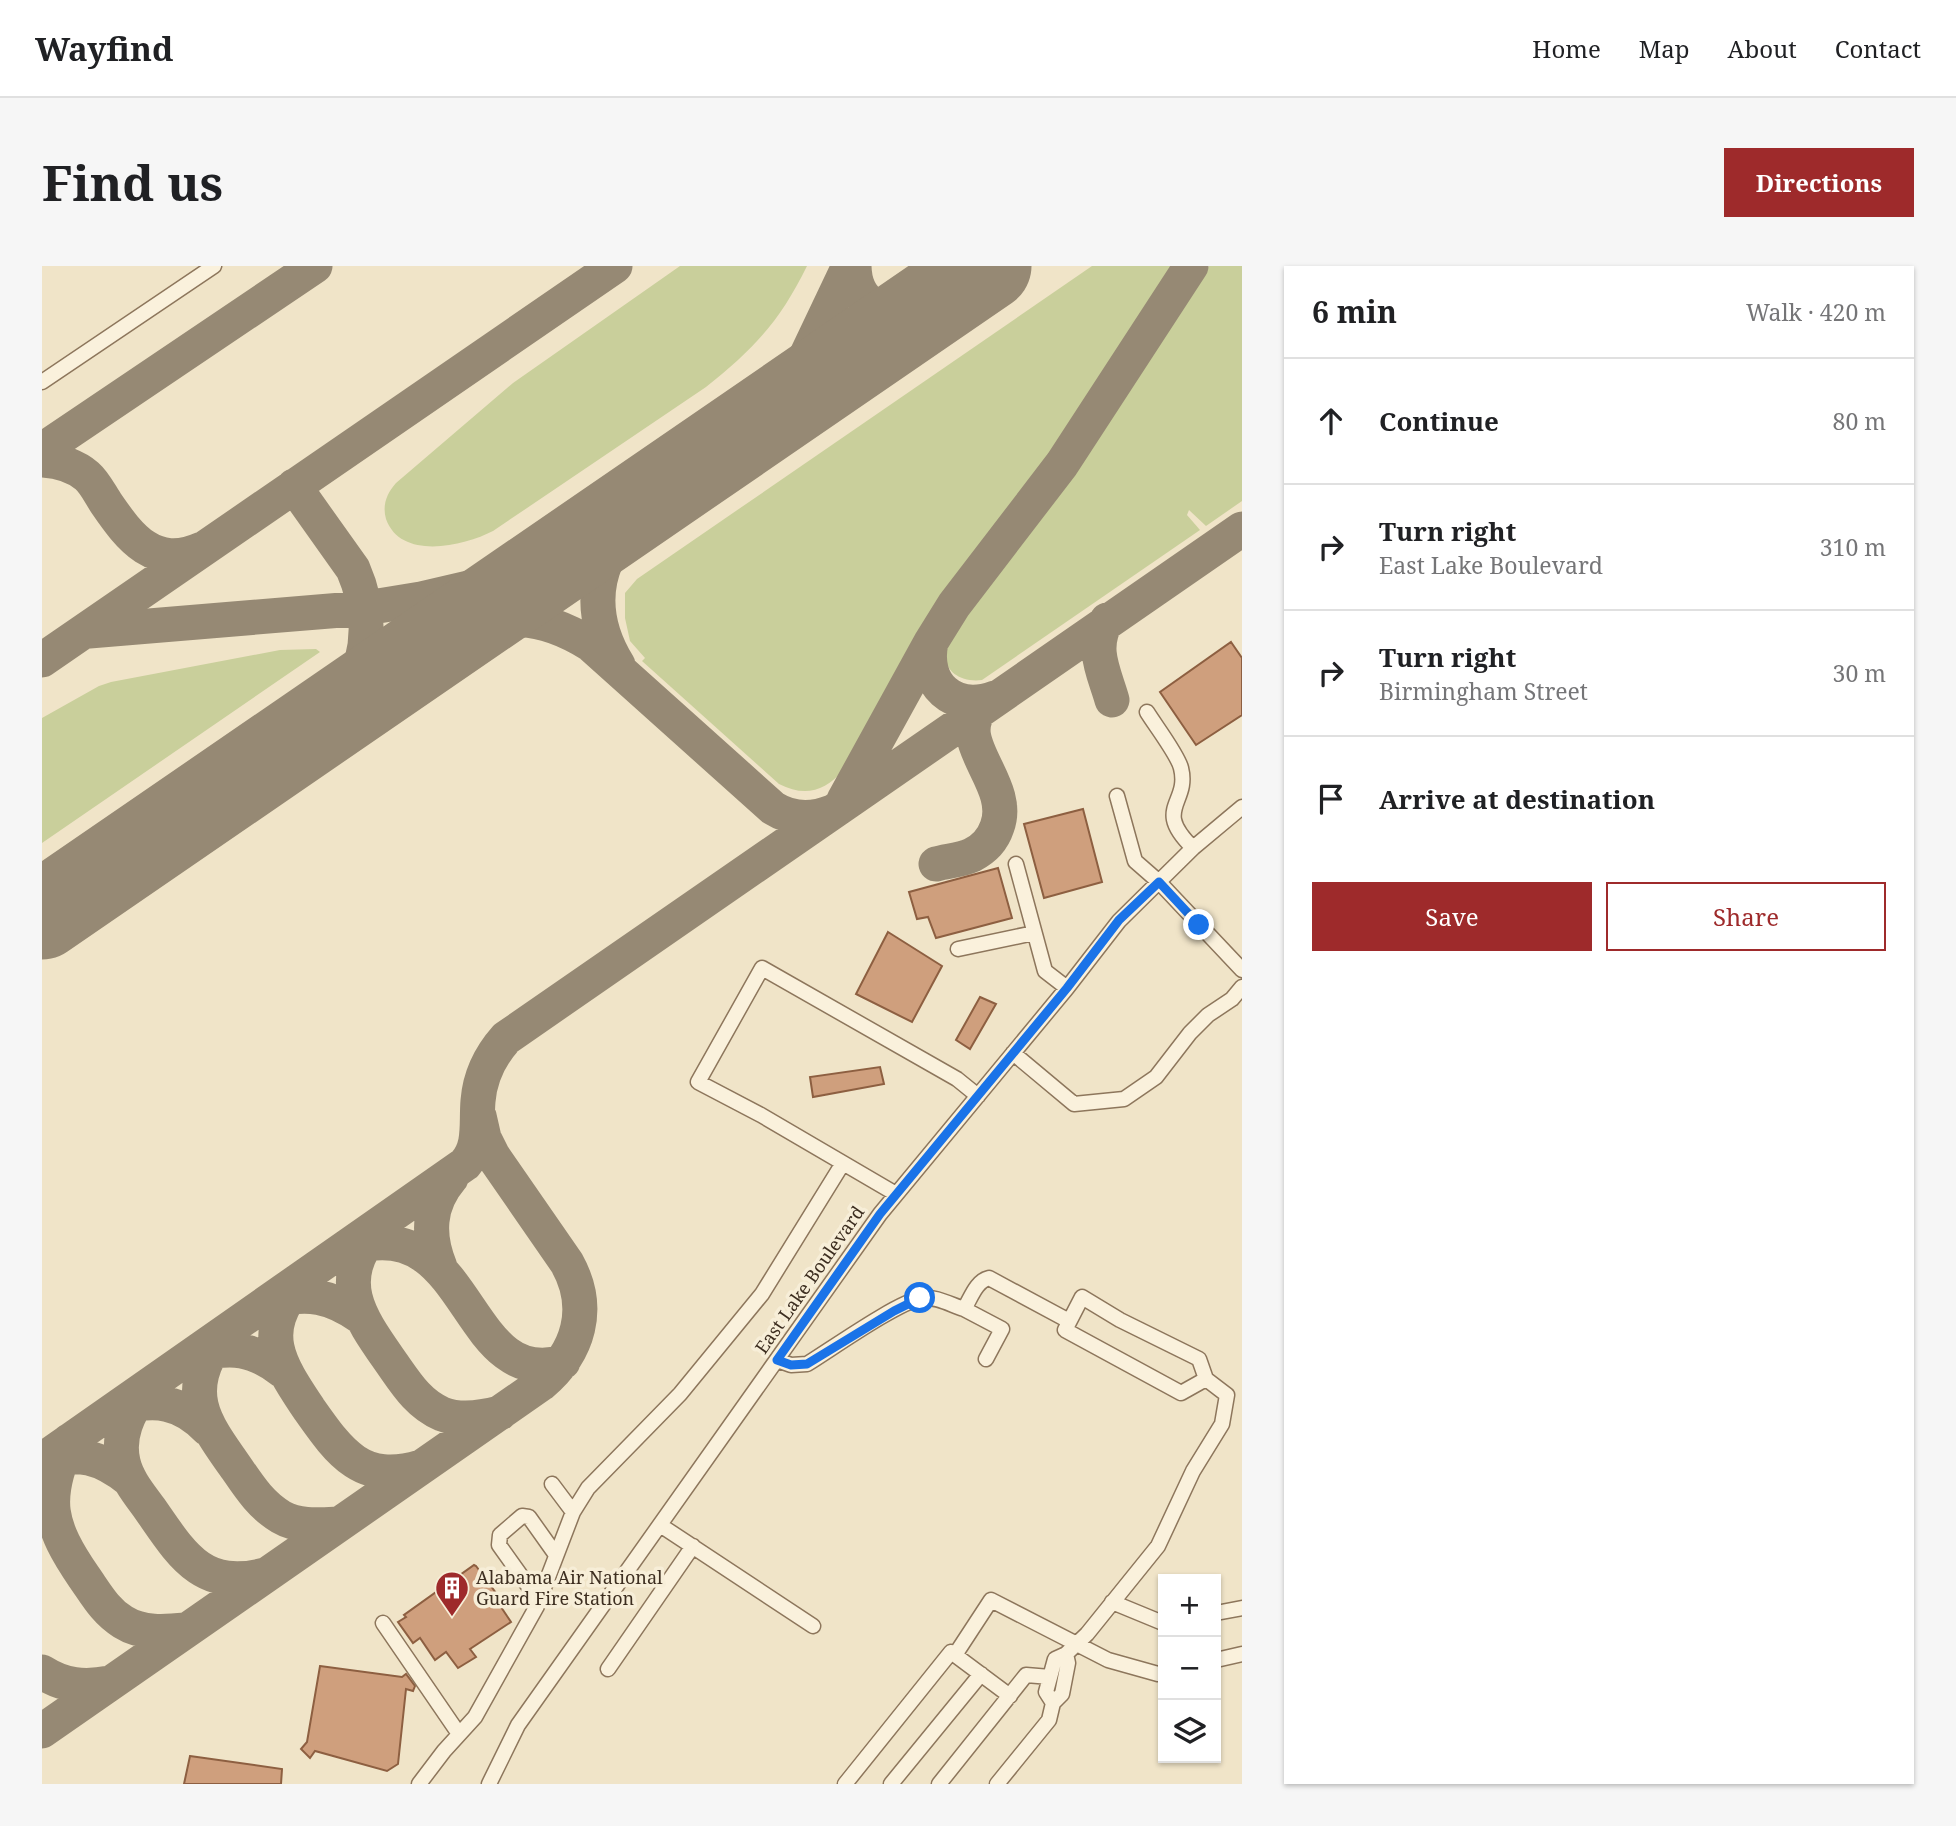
<!DOCTYPE html>
<html lang="en">
<head>
<meta charset="utf-8">
<style>
  body { margin:0; font-family:"Noto Serif",serif; background:#f6f6f6; color:#202124 }
  .controls { position:absolute; right:21px; bottom:21px; display:grid; overflow:hidden; border-radius:0px; box-shadow:0 2px 5px #0004 }
  .controls button { width:63px; height:63px; display:grid; place-items:center; padding:0; border:0; border-bottom:2px solid #e0e0e0; background:#fff; color:#202124; font:35px sans-serif }
  .stop { position:absolute; width:21px; height:21px; margin:-16px; border:5px solid #1a73e8; border-radius:50%; background:#fff }
  .stop.end { background:#1a73e8; border-color:#fff; box-shadow:0 2px 7px #0008 }
  .list { margin:0; padding:0; list-style:none }
  h2 { display:flex; justify-content:space-between; align-items:center; height:91px; margin:0; padding:0 28px; font-size:30px }
  h2 small { font-size:23px; font-weight:400; color:#757577 }
  .list li { display:grid; grid-template-columns:46px 1fr auto; gap:21px; align-items:center; box-sizing:border-box; height:126px; padding:0 28px; border-top:2px solid #e0e0e0 }
  .list b { display:block; font-size:26px; white-space:nowrap }
  .list p { margin:0; font-size:23px; white-space:nowrap; color:#757577 }
  .list em { font-size:23px; font-style:normal; color:#757577 }
  .actions { display:flex; gap:14px; padding:21px 28px }
  .actions a { flex:1; padding:16px 0; border:2px solid #9e2a2b; border-radius:0px; text-align:center; font-size:24px; color:#9e2a2b }
  .actions .main { background:#9e2a2b; color:#fff }
  .icon { flex:none; width:38px; height:38px; fill:none; stroke:currentColor; stroke-width:2; stroke-linecap:round; stroke-linejoin:round }
  .map { position:relative; flex:none; width:1200px; height:1518px; overflow:hidden; border-radius:0px }
  header { display:flex; align-items:center; gap:42px; box-sizing:border-box; height:98px; padding:0 35px; background:#fff; border-bottom:2px solid #e0e0e0 }
  header strong { font-size:33px }
  nav { display:flex; gap:38px; margin-inline-start:auto; font-size:24px }
  .intro { display:flex; align-items:center; justify-content:space-between; box-sizing:border-box; height:168px; padding:0 42px }
  h1 { margin:0; font-size:49px }
  .button { padding:18px 32px; border-radius:0px; background:#9e2a2b; color:#fff; font-size:24px; font-weight:700 }
  main { display:flex; gap:42px; padding:0 42px }
  aside { flex:1; background:#fff; border-radius:0px; box-shadow:0 2px 5px #0004 }
  .map>svg:first-child { display:block }
  .green { fill:#c9cf9b }
  .lines { fill:none; stroke-linecap:round; stroke-linejoin:round }
  .taxiway { stroke:#968974; stroke-width:35 }
  .runway { stroke:#968974; stroke-width:89 }
  .building { fill:#cf9f7d; stroke:#8d5f41; stroke-width:2 }
  .minor-casing { stroke:#8d765c; stroke-width:17 }
  .minor { stroke:#faf1dc; stroke-width:14 }
  .route { stroke:#1a73e8; stroke-width:9 }
  .labels { text-anchor:middle; stroke-width:7; stroke-linejoin:round; paint-order:stroke }
  .street-label { font-size:18px; fill:#3d2e20; stroke:#f7eed8 }
  .poi-label { font-size:18px; fill:#3d2e20; stroke:#f7eed8; text-anchor:start }
</style>
</head>
<body>
<header>
<strong>Wayfind</strong>
<nav><a>Home</a><a>Map</a><a>About</a><a>Contact</a></nav>
</header>
<div class="intro"><h1>Find us</h1><a class="button">Directions</a></div>
<main>
<div class="map">
<svg width="1200" height="1518" viewBox="0 0 1200 1518">
  <rect width="100%" height="100%" fill="#f0e4c8"/>
  <!-- green -->
  <path class="green" d="M 638,0 L 765,0 C 738,55 712,83 664,121 L 451,265 C 422,280 359,295 344,253 C 340,239 345,227 354,217 L 471,117 Z
    M 1050,0 L 1131,0 L 998,202 L 891,343 L 801,504 C 783,526 762,531 737,518 L 600,395 L 603,392 L 588,375 L 583,352 L 583,327 L 595,313 Z
    M 1167,0 L 1200,0 L 1200,235 L 1164,260 L 1147,244 L 1145,249 L 1158,264 L 940,414 C 917,417 896,403 906,377 C 913,357 929,340 941,324 C 969,289 998,255 1024,219 C 1075,149 1119,72 1167,0 Z
    M 274,383 L 278,386 L 0,577 L 0,452 L 57,420 L 69,416 L 238,384 Z"/>
  <g class="lines">
    <!-- taxiway -->
    <path class="taxiway" d="M 812,0 C 813,43 844,48 879,45
      M 740,141 L 807,0
      M 0,184 L 273,0
      M 0,194 C 17,195 32,199 45,210 C 53,217 58,228 64,237 C 88,272 112,304 160,283
      M 252,220 L 311,303 C 328,342 330,385 308,423 C 299,438 284,450 271,462
      M 1065,354 C 1048,382 1062,406 1070,434
      M 47,365 L 324,342 L 379,333 L 452,316 L 544,276
      M 406,370 C 462,348 496,346 548,378 L 731,542 C 750,554 770,554 790,546
      M 889,376 L 912,339 L 1020,198 L 1149,0
      M 0,394 L 573,0
      M 576,399 C 538,337 558,289 600,237
      M 802,534 L 889,376 C 880,418 911,447 953,432
      M 894,598 C 905,595 919,594 930,589 C 942,583 951,573 955,561 C 972,517 907,475 941,440
      M 333,965 C 290,1017 319,1053 351,1099 C 365,1119 377,1138 400,1148 C 418,1155 439,1152 458,1147
      M 309,982 C 430,943 420,1126 521,1096
      M 398,1001 C 385,969 386,939 409,912
      M 257,1018 C 215,1066 237,1098 267,1143 C 298,1187 320,1219 379,1201
      M 231,1036 C 264,1024 291,1031 319,1051
      M 177,1072 C 140,1128 161,1155 195,1203 C 208,1222 219,1239 239,1251 C 256,1261 277,1259 297,1258
      M 153,1089 C 190,1080 211,1082 241,1105
      M 101,1126 C 86,1147 75,1170 81,1196 C 85,1214 98,1229 108,1243 C 140,1289 160,1325 223,1309
      M 77,1142 C 113,1132 139,1135 166,1163
      M 27,1175 C 0,1233 7,1260 42,1311 C 54,1328 63,1345 81,1356 C 100,1368 123,1366 144,1364
      M 0,1194 L 423,898 C 439,880 434,858 436,835 C 438,810 448,790 464,772 L 1200,263
      M 1,1196 C 37,1185 59,1191 88,1214
      M 0,1406 C 22,1420 42,1422 68,1417
      M 0,1465 L 499,1118 C 537,1086 550,1042 525,997 L 451,890 L 442,872 L 437,850"/>
    <!-- runway -->
    <path class="runway" d="M 0,649 L 945,0"/>
  </g>
  <!-- building -->
  <path class="building" d="M 1189,376 L 1200,392 L 1200,449 L 1154,479 L 1118,426 Z
    M 1041,543 L 1060,616 L 1002,632 L 982,558 Z
    M 956,602 L 970,652 L 894,672 L 886,651 L 875,653 L 867,626 Z
    M 846,666 L 900,700 L 870,756 L 814,728 Z
    M 938,731 L 954,738 L 928,783 L 914,774 Z
    M 838,801 L 842,818 L 771,831 L 768,811 Z
    M 432,1299 L 434,1300 L 454,1327 L 451,1329 L 469,1356 L 428,1383 L 434,1391 L 416,1402 L 404,1386 L 393,1394 L 378,1372 L 371,1377 L 356,1356 L 364,1351 L 362,1349 Z
    M 278,1400 L 360,1411 L 364,1408 L 373,1420 L 371,1425 L 364,1423 L 356,1498 L 345,1505 L 273,1485 L 268,1492 L 259,1483 L 265,1476 Z
    M 148,1490 L 240,1503 L 239,1518 L 142,1518 Z"/>
  <g class="lines">
    <!-- minor casing -->
    <g class="minor-casing">
      <path id="minor" d="M 0,116 L 172,0
        M 1105,446 C 1113,459 1136,489 1139,502 C 1148,538 1110,542 1151,582
        M 1075,530 L 1093,595 L 1117,616 L 1200,704
        M 974,598 L 1003,705 L 1025,722
        M 916,683 L 992,667
        M 971,787 L 1032,838 L 1082,833 L 1114,811 L 1148,767 L 1166,749 L 1190,733 L 1200,721
        M 854,928 L 719,849 L 656,816 L 720,702 L 915,813 L 936,830
        M 922,1043 L 960,1063 L 944,1093
        M 735,1094 L 749,1099 L 765,1098 C 788,1084 857,1035 880,1032 C 894,1030 909,1039 922,1043 C 929,1032 934,1015 947,1012 L 1027,1055
        M 510,1218 L 531,1246
        M 618,1259 L 771,1360
        M 497,1335 L 457,1279 L 458,1269 L 480,1250 L 487,1251 L 514,1289
        M 1070,1336 L 1121,1357
        M 1174,1347 L 1200,1342
        M 341,1357 L 417,1468
        M 913,1389 L 949,1334 L 1066,1394 L 1116,1408 L 1121,1407
        M 1174,1394 L 1200,1388
        M 566,1403 L 651,1280
        M 1011,1437 L 1004,1426 L 1013,1393 L 1024,1388 L 1045,1368 L 1116,1280 L 1151,1205 L 1180,1158 L 1185,1129 L 1164,1113 L 1157,1093 L 1078,1054 L 1040,1031 L 1023,1064 L 1139,1127 L 1164,1113
        M 377,1518 L 402,1485 L 433,1451 L 495,1340 L 531,1246 L 546,1222 L 638,1128 L 720,1028 L 801,897
        M 447,1518 L 476,1459 L 838,948 L 1025,722 L 1077,655 L 1151,582 L 1200,541
        M 803,1518 L 909,1386 L 968,1430
        M 849,1518 L 939,1408
        M 897,1518 L 984,1409 L 1008,1411
        M 955,1518 L 1007,1454 L 1011,1437 L 1020,1428 L 1026,1397 L 1024,1388"/>
    </g>
    <!-- minor -->
    <use href="#minor" class="minor"/>
  </g>
  <g class="lines">
    <!-- route -->
    <path class="route" d="M 878,1032 L 852,1045 L 765,1098 L 749,1099 L 735,1094 L 838,948 L 1025,722 L 1077,654 L 1117,616 L 1157,659"/>
  </g>
  <!-- icons -->
  <defs>
    <g id="building-pin" transform="scale(1.75)"><path d="M0 17L-7.5 6A9.5 9.5 0 1 1 7.5 6Z" fill="#9e2a2b" stroke="#f7eed8"/><path d="M-4-6H4V6H1V3H-1V6H-4ZM-2.5-4.3h1.7v1.8h-1.7ZM.8-4.3h1.7v1.8H.8ZM-2.5-1h1.7V.8h-1.7ZM.8-1h1.7V.8H.8Z" fill="#fff"/></g>
  </defs>
  <g fill-rule="evenodd">
    <use href="#building-pin" x="410" y="1322"/>
  </g>
  <g class="labels">
    <!-- street labels -->
    <g class="street-label">
      <text transform="translate(768 1014) rotate(-55)" y="6">East Lake Boulevard</text>
    </g>
    <!-- poi labels -->
    <g class="poi-label">
      <text x="434" y="1318">Alabama Air National<tspan x="434" dy="21">Guard Fire Station</tspan></text>
    </g>
  </g>
</svg>
<div class="controls">
<button>+</button>
<button>−</button>
<button><svg class="icon" aria-label="layers" viewBox="0 0 24 24"><path d="M12 4l9 5-9 5-9-5zM3 14l9 5 9-5"/></svg></button>
</div>
<div class="stop" style="left:878px;top:1032px"></div>
<div class="stop end" style="left:1157px;top:659px"></div>
</div>
<aside>
<h2>6 min<small>Walk · 420 m</small></h2>
<ul class="list">
<li><svg class="icon" aria-label="ahead" viewBox="0 0 24 24"><path d="M12 20V5M6 11l6-6 6 6"/></svg><div><b>Continue</b></div><em>80 m</em></li>
<li><svg class="icon" aria-label="right" viewBox="0 0 24 24"><path d="M7 20v-9h11M14 6l5 5-5 5"/></svg><div><b>Turn right</b><p>East Lake Boulevard</p></div><em>310 m</em></li>
<li><svg class="icon" aria-label="right" viewBox="0 0 24 24"><path d="M7 20v-9h11M14 6l5 5-5 5"/></svg><div><b>Turn right</b><p>Birmingham Street</p></div><em>30 m</em></li>
<li><svg class="icon" aria-label="arrive" viewBox="0 0 24 24"><path d="M6 21V4h12l-3 4 3 4H6"/></svg><div><b>Arrive at destination</b></div></li>
</ul>
<div class="actions"><a class="main">Save</a><a>Share</a></div>
</aside>
</main>
</body>
</html>
